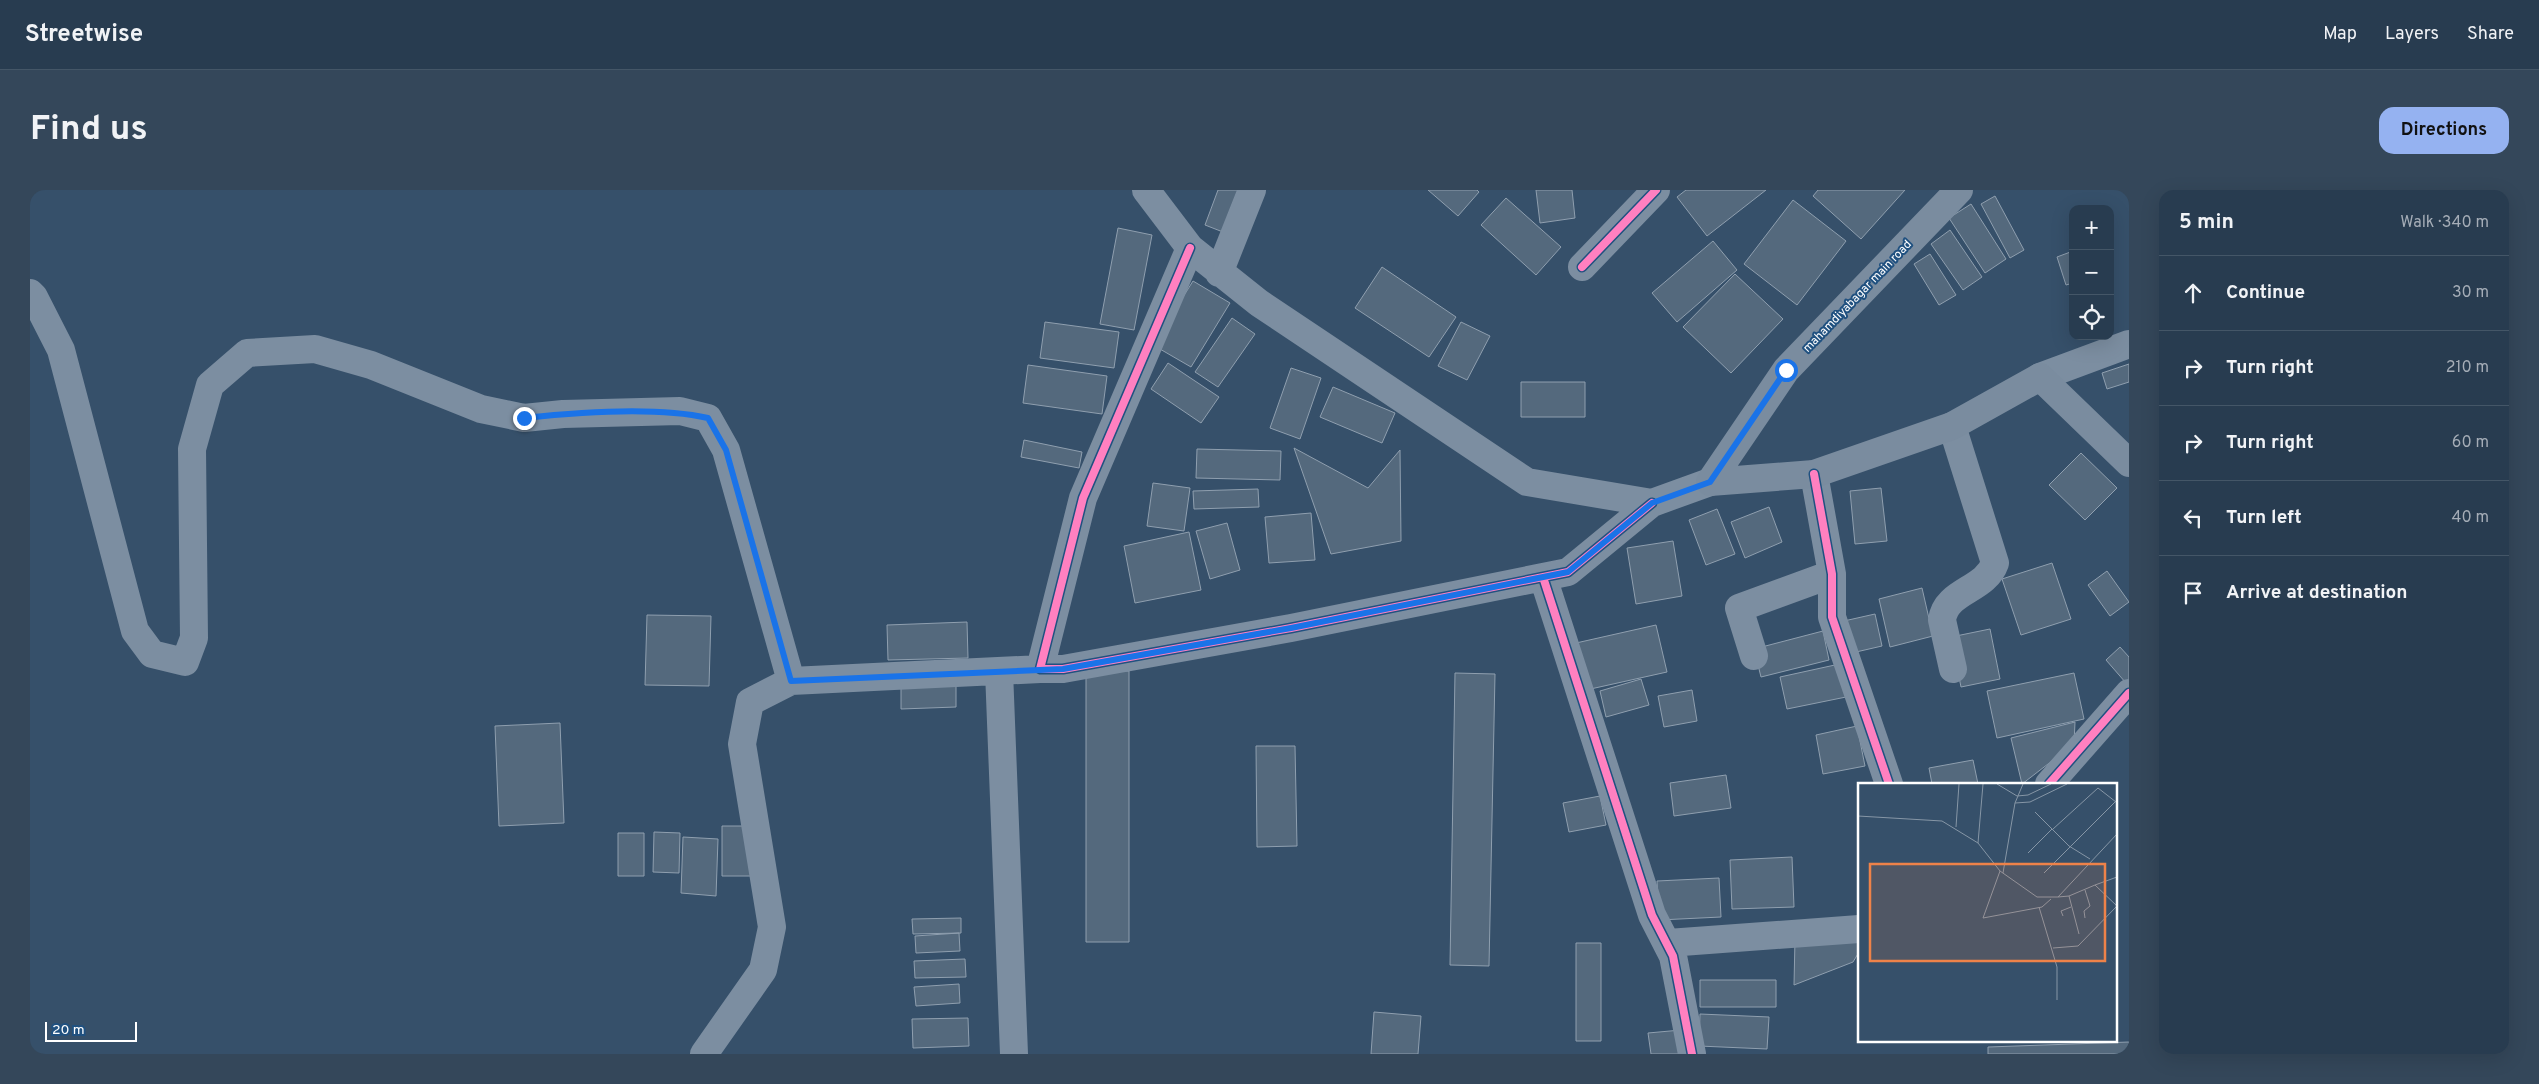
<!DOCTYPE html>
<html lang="en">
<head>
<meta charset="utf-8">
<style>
  body { margin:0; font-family:Overpass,sans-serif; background:#34475a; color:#f1f3f6 }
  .controls { position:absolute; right:15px; top:15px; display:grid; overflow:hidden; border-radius:10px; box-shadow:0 5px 20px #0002 }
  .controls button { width:45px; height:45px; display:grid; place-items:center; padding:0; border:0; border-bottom:1px solid #445667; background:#283c50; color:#f1f3f6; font:25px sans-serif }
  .scale { position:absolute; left:15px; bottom:12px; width:92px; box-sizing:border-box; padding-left:5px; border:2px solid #fff; border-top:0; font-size:14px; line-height:18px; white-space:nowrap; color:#fff; -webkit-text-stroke:4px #205180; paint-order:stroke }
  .stop { position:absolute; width:15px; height:15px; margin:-11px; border:4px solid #1a73e8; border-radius:50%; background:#fff }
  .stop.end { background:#1a73e8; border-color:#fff; box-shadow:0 1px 5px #0008 }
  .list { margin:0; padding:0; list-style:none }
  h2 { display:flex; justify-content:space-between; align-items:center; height:65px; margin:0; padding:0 20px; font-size:21px }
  h2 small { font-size:16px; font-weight:400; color:#a5adb7 }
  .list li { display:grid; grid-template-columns:32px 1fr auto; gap:15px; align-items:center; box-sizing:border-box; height:75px; padding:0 20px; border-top:1px solid #445667 }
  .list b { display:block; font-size:19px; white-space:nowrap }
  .list em { font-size:16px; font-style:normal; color:#a5adb7 }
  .icon { flex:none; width:28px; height:28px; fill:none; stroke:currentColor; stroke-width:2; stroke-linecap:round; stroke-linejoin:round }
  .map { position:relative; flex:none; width:2099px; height:864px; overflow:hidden; border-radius:15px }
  header { display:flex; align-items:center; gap:30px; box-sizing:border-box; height:70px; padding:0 25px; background:#283c50; border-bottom:1px solid #445667 }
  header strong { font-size:24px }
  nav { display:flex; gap:28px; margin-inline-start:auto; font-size:18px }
  .intro { display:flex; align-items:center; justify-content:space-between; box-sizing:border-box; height:120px; padding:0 30px }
  h1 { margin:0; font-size:35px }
  .button { padding:12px 22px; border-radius:15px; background:#95b2f1; color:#111; font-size:18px; font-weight:700 }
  main { display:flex; gap:30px; padding:0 30px }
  aside { flex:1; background:#283c50; border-radius:15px; box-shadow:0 5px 20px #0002 }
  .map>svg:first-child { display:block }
  .building { fill:#54697d; stroke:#8f9faf }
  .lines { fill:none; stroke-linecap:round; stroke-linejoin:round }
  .minor { stroke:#7c8ea1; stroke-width:28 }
  .major { stroke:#7a8c9f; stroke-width:28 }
  .cycleway-casing { stroke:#205180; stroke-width:11 }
  .cycleway { stroke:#ff80c0; stroke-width:8 }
  .route { stroke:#1a73e8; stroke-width:6 }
  .labels { text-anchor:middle; stroke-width:4; stroke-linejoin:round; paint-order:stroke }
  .street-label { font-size:12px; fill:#fff; stroke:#205180 }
  .inset-road { fill:none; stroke:#8696a6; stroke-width:1 }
  .view { fill:#ee8249; fill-opacity:0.15; stroke:#ee8249; stroke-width:2.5 }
  .inset-edge { fill:none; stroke:#fff; stroke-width:2.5 }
</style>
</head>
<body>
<header>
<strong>Streetwise</strong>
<nav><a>Map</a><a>Layers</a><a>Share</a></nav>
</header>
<div class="intro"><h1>Find us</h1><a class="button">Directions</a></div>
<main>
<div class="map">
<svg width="2099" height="864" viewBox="0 0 2099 864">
  <rect width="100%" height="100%" fill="#36506a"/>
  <!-- building -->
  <path class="building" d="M 1188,0 L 1208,0 L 1193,42 L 1175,35 Z
    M 1398,0 L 1447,0 L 1449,2 L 1428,26 Z
    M 1506,0 L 1542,0 L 1545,28 L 1510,33 Z
    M 1656,0 L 1736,0 L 1677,46 L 1647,7 Z
    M 1788,0 L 1875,0 L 1831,49 L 1783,6 Z
    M 1965,6 L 1994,60 L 1980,68 L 1951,14 Z
    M 1476,8 L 1531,57 L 1506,85 L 1451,35 Z
    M 1763,10 L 1816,51 L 1767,115 L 1714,74 Z
    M 1941,14 L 1976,69 L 1955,83 L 1919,28 Z
    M 1088,38 L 1122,45 L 1104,140 L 1070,134 Z
    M 1920,40 L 1952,87 L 1933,100 L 1901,54 Z
    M 1683,51 L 1707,80 L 1647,132 L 1622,103 Z
    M 2043,61 L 2043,93 L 2036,95 L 2027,67 Z
    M 1900,64 L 1926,105 L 1909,115 L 1884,74 Z
    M 1352,77 L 1426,127 L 1399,167 L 1325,118 Z
    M 1705,84 L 1753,129 L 1701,183 L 1653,137 Z
    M 1163,91 L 1200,113 L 1161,177 L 1123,155 Z
    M 1202,128 L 1225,144 L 1188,197 L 1165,182 Z
    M 1015,132 L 1089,142 L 1084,178 L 1010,168 Z
    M 1431,132 L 1460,146 L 1437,190 L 1408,176 Z
    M 1138,173 L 1189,207 L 1171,233 L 1121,199 Z
    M 2099,174 L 2099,192 L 2077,199 L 2072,183 Z
    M 998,175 L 1077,186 L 1072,224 L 993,213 Z
    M 1261,178 L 1291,188 L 1270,249 L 1240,238 Z
    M 1491,192 L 1555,192 L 1555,227 L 1491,227 Z
    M 1303,197 L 1365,223 L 1352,253 L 1290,227 Z
    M 994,250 L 1052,262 L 1049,278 L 991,267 Z
    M 1264,258 L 1338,298 L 1370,260 L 1371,351 L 1301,364 Z
    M 1167,259 L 1251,261 L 1250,290 L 1166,288 Z
    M 2051,263 L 2087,298 L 2055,330 L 2019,295 Z
    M 1123,293 L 1160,298 L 1154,341 L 1117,336 Z
    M 1851,298 L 1857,351 L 1825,354 L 1820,301 Z
    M 1228,299 L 1229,317 L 1164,319 L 1163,301 Z
    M 1739,317 L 1752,352 L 1715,368 L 1701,332 Z
    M 1687,319 L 1705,364 L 1676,375 L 1659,330 Z
    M 1281,323 L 1285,370 L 1239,373 L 1235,327 Z
    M 1197,333 L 1210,380 L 1180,389 L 1166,341 Z
    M 1159,342 L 1171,400 L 1105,413 L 1094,356 Z
    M 1643,351 L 1652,406 L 1606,414 L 1597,358 Z
    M 2022,373 L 2041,429 L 1991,445 L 1972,389 Z
    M 2077,381 L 2099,412 L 2080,426 L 2058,395 Z
    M 1892,398 L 1903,446 L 1860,457 L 1849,409 Z
    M 1845,424 L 1852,456 L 1813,465 L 1805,433 Z
    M 617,425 L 681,426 L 679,496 L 615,495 Z
    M 937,432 L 938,468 L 858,470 L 857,435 Z
    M 1626,435 L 1637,482 L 1556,500 L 1546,453 Z
    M 1960,439 L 1970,489 L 1931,497 L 1921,447 Z
    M 1793,441 L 1799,470 L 1731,487 L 1724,459 Z
    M 2090,457 L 2099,467 L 2099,490 L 2096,493 L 2076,470 Z
    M 1814,473 L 1821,506 L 1757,519 L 1750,487 Z
    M 1056,481 L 1099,481 L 1099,752 L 1056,752 Z
    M 1425,483 L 1465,484 L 1459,776 L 1420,775 Z
    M 2044,483 L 2054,529 L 1967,548 L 1957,501 Z
    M 1611,489 L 1619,515 L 1576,527 L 1570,501 Z
    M 926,494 L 926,517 L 871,519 L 871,495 Z
    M 1662,500 L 1667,531 L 1634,537 L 1628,506 Z
    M 2045,532 L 2044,554 L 1992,594 L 1981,548 Z
    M 530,533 L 534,633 L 469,636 L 465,536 Z
    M 1827,536 L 1835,576 L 1793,584 L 1786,545 Z
    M 1226,556 L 1265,556 L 1267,656 L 1227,657 Z
    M 1943,570 L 1948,594 L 1902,594 L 1899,578 Z
    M 1696,585 L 1701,618 L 1644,626 L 1640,593 Z
    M 1570,606 L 1576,635 L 1539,642 L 1533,613 Z
    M 692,636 L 729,636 L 729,686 L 692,686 Z
    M 624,642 L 650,643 L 649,683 L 623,682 Z
    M 588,643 L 614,643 L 614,686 L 588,686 Z
    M 653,647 L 688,649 L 686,706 L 651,703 Z
    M 1762,667 L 1764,717 L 1702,719 L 1700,670 Z
    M 1689,688 L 1691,727 L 1629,730 L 1627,691 Z
    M 931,728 L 931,743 L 883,744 L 882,729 Z
    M 929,743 L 930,761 L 886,763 L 885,746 Z
    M 1765,749 L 1829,751 L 1829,762 L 1823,772 L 1764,795 Z
    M 1546,753 L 1571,753 L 1571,851 L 1546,851 Z
    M 935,769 L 936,787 L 885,788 L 884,771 Z
    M 1670,790 L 1746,790 L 1746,817 L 1670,817 Z
    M 929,794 L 930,813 L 886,816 L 884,797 Z
    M 1344,822 L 1391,826 L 1388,864 L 1341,864 Z
    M 1670,824 L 1739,827 L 1737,859 L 1669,856 Z
    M 938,828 L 939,856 L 883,858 L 882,829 Z
    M 1651,840 L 1654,864 L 1621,864 L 1618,843 Z
    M 2099,852 L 2099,864 L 1958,864 L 1958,857 Z"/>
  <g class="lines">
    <!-- minor -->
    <path class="minor" d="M 1116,0 L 1160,58 L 1229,113 L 1497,292 L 1622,313 L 1680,292
      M 1160,58 L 1053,308 L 1010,479 L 1033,479 L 1261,438 L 1538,382 L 1622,313
      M 1552,77 L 1626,0
      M 1189,83 L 1222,0
      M 0,103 L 4,107 L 31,160 L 105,441 L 122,464 L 155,472 L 164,448 L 162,259 L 180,195 L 217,163 L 285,159 L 341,175 L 451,219 L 494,228 L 533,224 L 650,221 L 678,228 L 696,260 L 761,491
      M 2010,187 L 2099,154
      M 1922,236 L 1965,373 C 1955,401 1916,400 1912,430 L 1923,479
      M 1784,284 L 1802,384 L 1802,427 L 1859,594
      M 1513,387 L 1622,725 L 1643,766 L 1662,864
      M 1724,466 L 1709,418 L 1802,384
      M 969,481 L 984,864
      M 2019,594 L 2099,503
      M 1638,753 L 1829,739
      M 674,864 L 733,780 L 742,737 L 712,554 L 720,512 L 761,491 L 1010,479"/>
    <!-- major -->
    <path class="major" d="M 1680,292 L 1784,284 L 1922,236 L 2010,187 L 2099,273
      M 1680,292 L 1756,180 L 1929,0"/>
    <!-- cycleway casing -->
    <g class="cycleway-casing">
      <path id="cycleway" d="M 1160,58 L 1053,308 L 1010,479 L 1033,479 L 1261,438 L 1538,382 L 1622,313
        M 1552,77 L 1626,0
        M 1784,284 L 1802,384 L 1802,427 L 1859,594
        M 1513,387 L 1622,725 L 1643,766 L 1662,864
        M 2019,594 L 2099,503"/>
    </g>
    <!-- cycleway -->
    <use href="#cycleway" class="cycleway"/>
  </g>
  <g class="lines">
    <!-- route -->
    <path class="route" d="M 494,228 C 549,222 625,216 678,228 L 696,260 L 761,491 L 1033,479 L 1261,438 L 1538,382 L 1622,313 L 1680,292 L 1756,180"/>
  </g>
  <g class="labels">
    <!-- street labels -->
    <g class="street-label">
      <text transform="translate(1827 106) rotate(-46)" y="4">mahamdiyabagar main road</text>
    </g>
  </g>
  <!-- overview -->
  <g transform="translate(1828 593)">
    <rect width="259" height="259" fill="#36506a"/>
    <path class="inset-road" d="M 139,1 L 159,13 L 170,12 L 193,1M 157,20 L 172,19 L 209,1M 177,29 L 211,63 L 232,76M 0,33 L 84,38 L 120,60 L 142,88 L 179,114 L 200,114M 98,44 L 101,1M 195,46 L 240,5 L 258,19M 120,60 L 125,1M 170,70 L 194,46M 142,88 L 125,135 L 184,124 L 193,116M 145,90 L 157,20 L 165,1M 186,90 L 257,19M 237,102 L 259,94M 227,107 L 232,123 L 226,128 L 227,135M 211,113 L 221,151M 200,114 L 259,51M 200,114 L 211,113 L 237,102 L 259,123M 181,124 L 199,184 L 199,217M 205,133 L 203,128 L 213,124M 195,165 L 220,163 L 259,123"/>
    <path class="view" d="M 12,81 L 247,81 L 247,178 L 12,178 Z"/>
    <rect width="259" height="259" class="inset-edge"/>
  </g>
</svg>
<div class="controls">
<button>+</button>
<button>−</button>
<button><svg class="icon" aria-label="locate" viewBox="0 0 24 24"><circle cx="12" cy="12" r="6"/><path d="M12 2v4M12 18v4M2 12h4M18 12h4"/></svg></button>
</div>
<div class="scale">20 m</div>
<div class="stop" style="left:1756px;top:180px"></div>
<div class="stop end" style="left:494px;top:228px"></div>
</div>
<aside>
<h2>5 min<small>Walk · 340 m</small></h2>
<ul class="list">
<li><svg class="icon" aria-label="ahead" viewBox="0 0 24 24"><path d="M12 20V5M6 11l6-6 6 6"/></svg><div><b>Continue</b></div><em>30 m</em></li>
<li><svg class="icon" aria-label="right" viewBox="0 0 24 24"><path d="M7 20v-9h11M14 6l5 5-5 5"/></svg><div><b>Turn right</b></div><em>210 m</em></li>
<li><svg class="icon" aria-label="right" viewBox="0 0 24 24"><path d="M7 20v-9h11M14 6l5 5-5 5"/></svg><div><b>Turn right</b></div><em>60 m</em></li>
<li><svg class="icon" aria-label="left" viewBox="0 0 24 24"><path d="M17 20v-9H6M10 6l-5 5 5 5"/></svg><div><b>Turn left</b></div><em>40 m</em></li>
<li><svg class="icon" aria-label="arrive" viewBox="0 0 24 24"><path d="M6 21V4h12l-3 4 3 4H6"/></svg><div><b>Arrive at destination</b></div></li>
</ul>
</aside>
</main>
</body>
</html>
